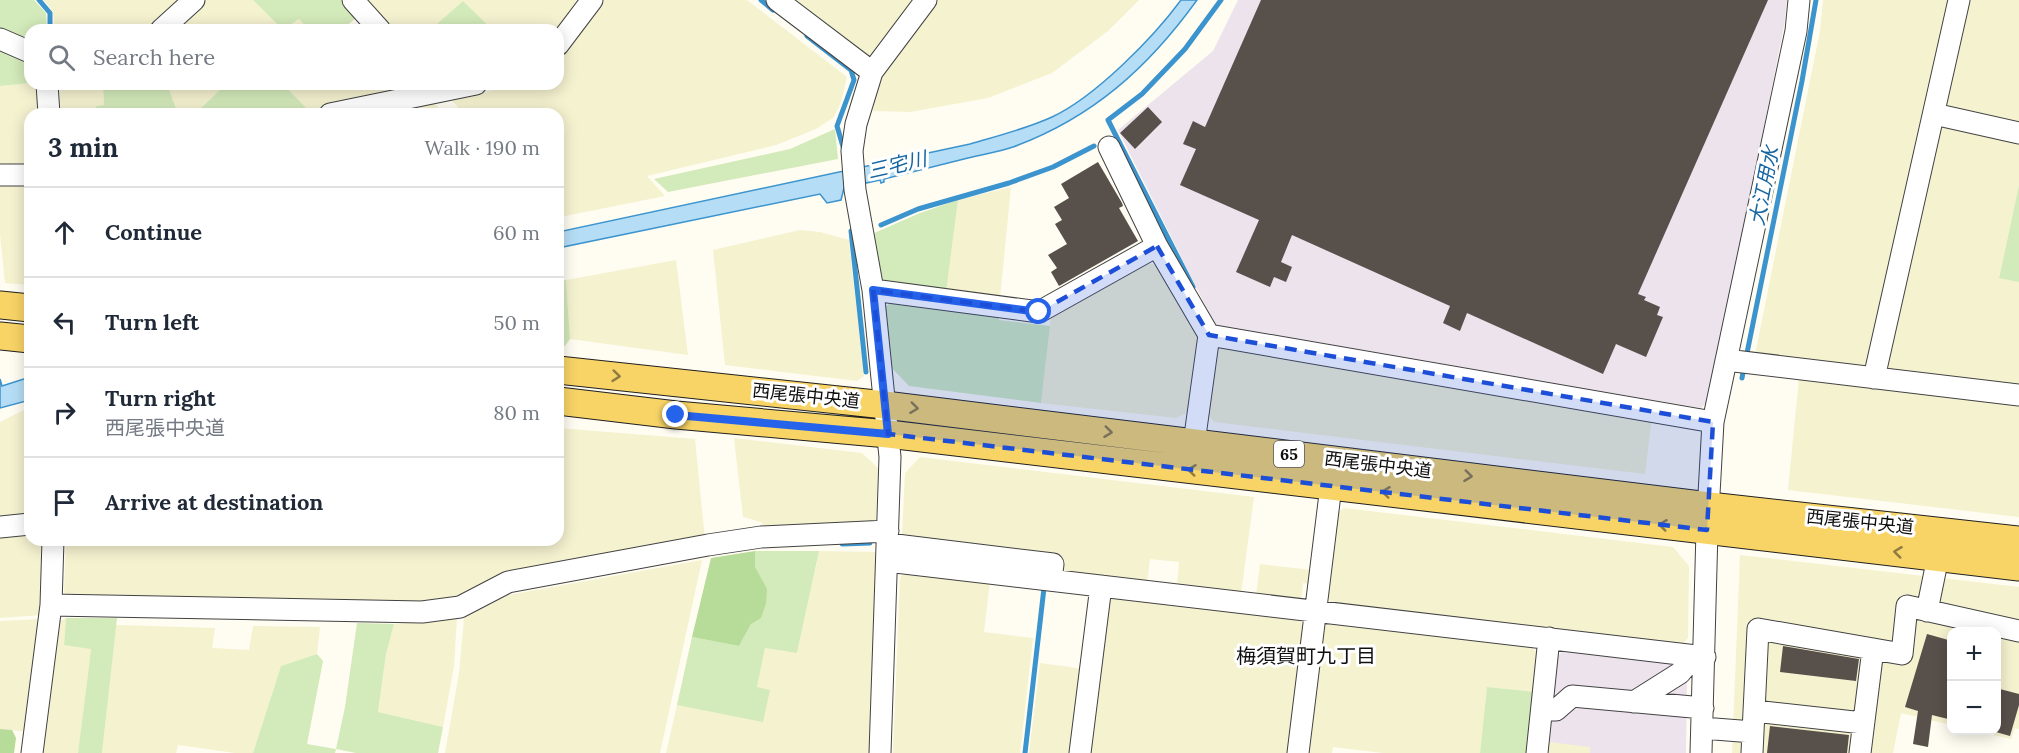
<!DOCTYPE html>
<html lang="en">
<head>
<meta charset="utf-8">
<style>
  body { margin:0; font-family:Lora,"Noto Sans JP",serif; background:#f6f6f7; color:#1f2937 }
  .controls { position:absolute; right:18px; bottom:18px; display:grid; overflow:hidden; border-radius:12px; box-shadow:0 3px 15px #0003 }
  .controls button { width:54px; height:54px; display:grid; place-items:center; padding:0; border:0; border-bottom:2px solid #e0e1e3; background:#fff; color:#1f2937; font:30px sans-serif }
  .stop { position:absolute; width:18px; height:18px; margin:-14px; border:4px solid #2563eb; border-radius:50%; background:#fff }
  .stop.end { background:#2563eb; border-color:#fff; box-shadow:0 2px 6px #0008 }
  .list { margin:0; padding:0; list-style:none }
  h2 { display:flex; justify-content:space-between; align-items:center; height:78px; margin:0; padding:0 24px; font-size:26px }
  h2 small { font-size:20px; font-weight:400; color:#747a83 }
  .list li { display:grid; grid-template-columns:39px 1fr auto; gap:18px; align-items:center; box-sizing:border-box; height:90px; padding:0 24px; border-top:2px solid #e0e1e3 }
  .list b { display:block; font-size:22px; white-space:nowrap }
  .list p { margin:0; font-size:20px; white-space:nowrap; color:#747a83 }
  .list em { font-size:20px; font-style:normal; color:#747a83 }
  .icon { flex:none; width:33px; height:33px; fill:none; stroke:currentColor; stroke-width:2; stroke-linecap:round; stroke-linejoin:round }
  .map { position:relative; flex:none; width:2019px; height:753px; overflow:hidden }
  .search { position:absolute; background:#fff; box-shadow:0 3px 15px #0003; left:24px; top:24px; width:540px; height:66px; display:flex; align-items:center; gap:15px; box-sizing:border-box; padding:0 21px; border-radius:18px; color:#747a83; font-size:22px }
  .panel { position:absolute; background:#fff; box-shadow:0 3px 15px #0003; left:24px; top:108px; width:540px; height:438px; border-radius:18px }
  .map>svg:first-child { display:block }
  .industrial { fill:#ece3ed }
  .farmland { fill:#f5f2d0 }
  .green { fill:#d3eaba }
  .forest { fill:#b7db99 }
  .water { fill:#b5def6; stroke:#3c94ce; stroke-width:1.5 }
  .lines { fill:none; stroke-linecap:round; stroke-linejoin:round }
  .stream { stroke:#3c94ce; stroke-width:5 }
  .building { fill:#58504b }
  .minor-casing { stroke:#424242; stroke-width:23 }
  .major-casing { stroke:#202020; stroke-width:29 }
  .minor { stroke:#fff; stroke-width:21 }
  .major { stroke:#f8d467; stroke-width:27 }
  .oneway { stroke:#8f7b3f }
  .route { stroke:#2563eb; stroke-width:8 }
  .marked { fill:#1d4ed8; fill-opacity:0.2; stroke:#1d4ed8; stroke-width:4.5; stroke-dasharray:12 8; stroke-linejoin:round }
  .labels { text-anchor:middle; stroke-width:6; stroke-linejoin:round; paint-order:stroke }
  .shield { fill:#fff; stroke:#575757; stroke-width:1.5 }
  .shield-label { font-size:16px; font-weight:bold; fill:#0f0f0f }
  .street-label { font-size:18px; fill:#0f0f0f; stroke:#fff }
  .water-label { font-size:20px; font-style:italic; fill:#1766a2; stroke:#fff }
  .neighbourhood-label { font-size:20px; fill:#0f0f0f; stroke:#fff }
</style>
</head>
<body>
<div class="map">
<svg width="2019" height="753" viewBox="0 0 2019 753">
  <rect width="100%" height="100%" fill="#fffcf1"/>
  <!-- industrial -->
  <path class="industrial" d="M 1238,0 L 1787,0 L 1784,26 L 1710,399 L 1701,408 L 1216,327 L 1118,130 L 1213,51 Z
    M 1565,649 L 1680,662 L 1687,672 L 1686,753 L 1590,753 L 1590,748 L 1548,742 L 1556,658 Z"/>
  <!-- farmland -->
  <path class="farmland" d="M 44,0 L 183,0 L 150,30 L 55,30 L 53,12 Z
    M 203,0 L 253,0 L 283,30 L 299,19 L 309,30 L 169,30 Z
    M 363,0 L 583,0 L 558,30 L 493,30 L 463,1 L 430,30 L 390,30 Z
    M 603,0 L 747,0 L 847,77 L 841,102 L 834,117 L 816,129 L 776,145 L 647,176 L 665,196 L 560,217 L 558,215 L 558,114 L 464,114 L 450,98 L 529,84 L 558,84 L 558,61 Z
    M 788,0 L 916,0 L 873,56 L 861,55 Z
    M 936,0 L 1139,0 L 1108,31 L 1052,73 L 988,98 L 910,112 L 873,111 L 877,84 L 887,65 Z
    M 1823,0 L 1951,0 L 1870,361 L 1861,368 L 1755,355 L 1820,31 Z
    M 1967,0 L 2019,0 L 2019,125 L 1950,110 L 1945,100 Z
    M 30,83 L 43,84 L 45,114 L 30,114 L 30,166 L 0,169 L 0,86 Z
    M 59,84 L 103,84 L 104,105 L 96,106 L 97,114 L 61,114 Z
    M 167,84 L 226,84 L 195,114 L 178,114 Z
    M 283,84 L 416,84 L 414,88 L 309,111 Z
    M 434,103 L 444,114 L 381,114 Z
    M 1945,126 L 2019,143 L 2019,185 L 1999,277 L 2019,282 L 2019,388 L 1889,372 L 1883,363 L 1937,132 Z
    M 30,180 L 30,285 L 5,283 L 0,234 L 0,183 Z
    M 1011,187 L 1000,298 L 946,293 L 958,200 Z
    M 800,230 L 820,232 L 849,240 L 864,376 L 857,381 L 725,365 L 713,250 Z
    M 676,260 L 688,355 L 570,339 L 566,280 Z
    M 1148,263 L 1159,266 L 1199,335 L 1188,412 L 1176,418 L 1041,403 L 1051,318 Z
    M 1224,346 L 1652,416 L 1645,474 L 1214,422 L 1207,414 L 1213,353 Z
    M 1799,378 L 2019,404 L 2019,517 L 1788,490 Z
    M 30,407 L 30,515 L 0,520 L 0,422 Z
    M 558,428 L 695,439 L 705,540 L 456,599 L 423,603 L 69,598 L 64,592 L 66,540 L 558,540 Z
    M 734,438 L 862,453 L 878,468 L 876,520 L 868,526 L 766,528 L 761,522 L 743,517 Z
    M 920,457 L 1254,497 L 1241,594 L 1177,586 L 1179,562 L 1150,559 L 1147,583 L 1057,573 L 902,536 L 905,473 Z
    M 1344,508 L 1673,547 L 1689,566 L 1688,638 L 1680,647 L 1333,605 L 1326,595 L 1335,515 Z
    M 30,531 L 30,540 L 46,540 L 42,615 L 0,618 L 0,535 Z
    M 819,551 L 877,552 L 869,753 L 666,753 L 677,705 L 763,721 L 757,687 L 765,648 L 797,653 Z
    M 1740,555 L 2019,587 L 2019,729 L 2015,728 L 2011,739 L 1975,731 L 1996,730 L 1996,632 L 1952,632 L 1951,725 L 1901,713 L 1893,753 L 1732,753 Z
    M 702,560 L 660,753 L 445,753 L 459,673 L 464,618 L 508,595 Z
    M 1260,564 L 1312,570 L 1310,584 L 1303,583 L 1301,601 L 1256,596 Z
    M 909,571 L 990,581 L 984,632 L 1033,638 L 1020,753 L 893,753 L 900,577 Z
    M 1114,596 L 1298,618 L 1305,628 L 1290,753 L 1088,753 L 1105,603 Z
    M 66,618 L 64,645 L 91,648 L 78,753 L 38,753 L 55,624 Z
    M 457,618 L 454,666 L 443,727 L 378,712 L 386,654 L 394,624 L 436,621 Z
    M 42,619 L 29,732 L 0,729 L 0,621 Z
    M 1332,622 L 1531,646 L 1539,655 L 1535,692 L 1487,687 L 1480,753 L 1383,753 L 1333,747 L 1332,753 L 1307,753 L 1321,629 Z
    M 116,625 L 215,628 L 212,648 L 249,650 L 253,626 L 320,627 L 317,654 L 281,666 L 253,753 L 235,753 L 178,745 L 176,753 L 102,753 Z
    M 1040,663 L 1084,669 L 1074,753 L 1029,753 Z
    M 1548,742 L 1590,747 L 1590,753 L 1546,753 Z"/>
  <!-- green -->
  <path class="green" d="M 0,0 L 34,0 L 46,13 L 47,30 L 30,30 L 30,44 L 0,33 Z
    M 253,0 L 344,0 L 358,16 L 342,30 L 309,30 L 299,19 L 283,30 Z
    M 463,1 L 493,30 L 430,30 Z
    M 0,46 L 30,59 L 30,83 L 0,86 Z
    M 103,84 L 167,84 L 178,114 L 97,114 L 96,106 L 104,105 Z
    M 226,84 L 283,84 L 309,111 L 294,114 L 195,114 Z
    M 835,129 L 838,159 L 668,192 L 654,179 L 790,149 Z
    M 2019,185 L 2019,282 L 1999,278 Z
    M 958,200 L 946,293 L 888,288 L 877,279 L 872,234 L 920,213 Z
    M 566,280 L 570,339 L 565,346 L 558,346 L 558,282 Z
    M 895,300 L 999,312 L 999,320 L 1050,326 L 1041,403 L 909,386 L 888,364 L 882,309 Z
    M 755,551 L 819,551 L 797,653 L 765,648 L 757,687 L 770,690 L 763,722 L 677,705 L 692,637 L 739,646 L 751,624 L 760,578 L 755,567 Z
    M 66,618 L 117,618 L 102,753 L 78,753 L 91,649 L 64,645 Z
    M 357,623 L 394,624 L 386,654 L 378,712 L 443,727 L 438,753 L 356,753 L 336,749 L 335,753 L 253,753 L 281,666 L 317,654 L 323,661 L 307,744 L 336,749 L 345,707 Z
    M 1487,687 L 1535,692 L 1529,753 L 1480,753 Z"/>
  <!-- forest -->
  <path class="forest" d="M 755,551 L 755,567 L 767,589 L 766,603 L 761,618 L 751,624 L 739,646 L 692,637 L 711,558 Z
    M 0,729 L 12,730 L 16,738 L 14,753 L 0,753 Z"/>
  <!-- water -->
  <path class="water" d="M 1181,0 L 1197,0 C 1148,68 1092,118 1013,147 C 999,152 983,154 968,158 C 940,165 912,172 884,179 L 884,182 L 881,183 L 880,180 L 844,188 L 841,200 L 827,203 L 820,194 L 558,248 L 558,232 L 970,144 C 997,136 1026,129 1052,117 C 1095,97 1153,38 1181,0 Z
    M 30,377 L 30,400 L 0,408 L 0,379 L 2,386 Z"/>
  <g class="lines">
    <!-- stream -->
    <path class="stream" d="M 39,0 L 50,13 L 50,30
      M 761,0 L 773,10
      M 807,36 L 851,70 L 854,80 L 837,126 L 844,150
      M 881,225 L 918,209 L 1009,183 L 1053,167 L 1094,146
      M 851,231 L 866,372
      M 1193,287 L 1108,120 L 1142,94 L 1185,49 L 1221,0
      M 1746,358 L 1802,81 L 1816,0
      M 1742,378 L 1744,367
      M 842,544 L 870,543
      M 1025,753 L 1044,588"/>
  </g>
  <!-- building -->
  <path class="building" d="M 1261,0 L 1768,0 L 1638,294 L 1646,297 L 1644,300 L 1660,307 L 1657,315 L 1663,317 L 1646,357 L 1616,344 L 1603,374 L 1467,313 L 1460,331 L 1443,323 L 1450,306 L 1292,235 L 1281,262 L 1292,267 L 1286,282 L 1274,277 L 1270,287 L 1236,272 L 1259,220 L 1180,185 L 1196,149 L 1183,144 L 1193,121 L 1205,127 Z
    M 1148,107 L 1162,122 L 1135,149 L 1120,133 Z
    M 1098,162 L 1122,203 L 1123,206 L 1119,208 L 1138,241 L 1059,286 L 1051,272 L 1057,268 L 1048,255 L 1067,244 L 1055,224 L 1062,220 L 1054,207 L 1069,198 L 1061,184 Z
    M 1927,634 L 1952,641 L 1952,720 L 1932,715 L 1928,747 L 1913,744 L 1918,711 L 1905,707 Z
    M 1783,646 L 1859,659 L 1856,681 L 1780,672 Z
    M 1996,688 L 2019,694 L 2019,705 L 2010,736 L 1996,732 Z
    M 1770,726 L 1849,735 L 1847,753 L 1767,753 Z"/>
  <g class="lines">
    <!-- minor casing -->
    <g class="minor-casing">
      <path id="minor" d="M 353,0 L 380,30
        M 777,0 L 872,72
        M 161,30 L 194,0
        M 0,39 L 30,52
        M 558,45 L 592,0
        M 47,84 L 49,114
        M 330,114 L 476,84
        M 1934,114 L 2019,133
        M 1109,147 L 1157,246 L 1209,335 L 1194,443
        M 0,175 L 30,175
        M 873,290 L 1039,312 L 1157,246
        M 1209,335 L 1713,422
        M 1726,360 L 2019,395
        M 1874,378 L 1959,0
        M 0,527 L 30,524
        M 888,544 L 1053,564 L 1051,580
        M 887,561 L 1705,657
        M 51,605 L 422,612 L 460,607 L 508,582 L 708,545 L 761,537 L 888,531
        M 1927,611 L 1938,557
        M 1634,702 L 1680,673 L 1694,656
        M 1542,709 L 1556,710 L 1572,696 L 1703,708
        M 1754,711 L 1863,723
        M 1702,728 L 1753,732 L 1752,753
        M 1753,732 L 1758,629 L 1902,654 L 1907,606 L 2019,631
        M 32,753 L 51,605 L 53,540
        M 880,753 L 890,457 L 873,290 L 855,190 L 852,151 L 856,124 L 872,72 L 926,0
        M 1080,753 L 1101,586
        M 1298,753 L 1331,486
        M 1537,753 L 1549,638
        M 1701,753 L 1707,530 L 1713,422 L 1796,31 L 1799,0
        M 1860,753 L 1873,649"/>
    </g>
    <!-- major casing -->
    <g class="major-casing">
      <path id="major" d="M 0,305 L 30,308
        M 0,336 L 30,339
        M 558,370 L 885,405 L 1709,506 L 2019,540
        M 558,401 L 676,415 L 888,434 L 2019,567"/>
    </g>
    <!-- minor -->
    <use href="#minor" class="minor"/>
    <!-- major -->
    <use href="#major" class="major"/>
  </g>
  <!-- one-way arrows -->
  <defs><path id="oneway-chevron" d="M-2-3.5L2.5 0L-2 3.5" fill="none" stroke-width="1.6" stroke-linecap="round" stroke-linejoin="round" transform="scale(1.5)"/></defs>
  <g class="oneway">
    <use href="#oneway-chevron" transform="translate(616 376) rotate(6)"/>
    <use href="#oneway-chevron" transform="translate(914 408) rotate(7)"/>
    <use href="#oneway-chevron" transform="translate(1108 432) rotate(7)"/>
    <use href="#oneway-chevron" transform="translate(1192 470) rotate(-173)"/>
    <use href="#oneway-chevron" transform="translate(1468 476) rotate(7)"/>
    <use href="#oneway-chevron" transform="translate(1386 492) rotate(-173)"/>
    <use href="#oneway-chevron" transform="translate(1663 525) rotate(-173)"/>
    <use href="#oneway-chevron" transform="translate(1898 552) rotate(-173)"/>
  </g>
  <g class="lines">
    <!-- route -->
    <path class="route" d="M 676,415 L 888,434 L 873,290 L 1039,312"/>
  </g>
  <!-- marked area -->
  <path class="marked" d="M 1157,246 L 1209,335 L 1713,422 L 1707,530 L 888,434 L 873,290 L 1039,312 Z"/>
  <g class="labels">
    <!-- shield labels -->
    <rect class="shield" x="1274" y="441" width="30" height="26" rx="4.5"/>
    <g class="shield-label">
      <text x="1289" y="460">65</text>
    </g>
    <!-- street labels -->
    <g class="street-label">
      <text transform="translate(806 396) rotate(6)" y="6">西尾張中央道</text>
      <text transform="translate(1378 465) rotate(7)" y="6">西尾張中央道</text>
      <text transform="translate(1860 522) rotate(6)" y="6">西尾張中央道</text>
    </g>
    <!-- water labels -->
    <g class="water-label">
      <text transform="translate(897 165) rotate(-13)" y="7">三宅川</text>
      <text transform="translate(1764 186) rotate(-79)" y="7">大江用水</text>
    </g>
    <!-- neighbourhood labels -->
    <g class="neighbourhood-label">
      <text x="1306" y="663">梅須賀町九丁目</text>
    </g>
  </g>
</svg>
<div class="controls">
<button>+</button>
<button>−</button>
</div>
<div class="stop" style="left:1039px;top:312px"></div>
<div class="stop end" style="left:676px;top:415px"></div>
<div class="search"><svg class="icon" aria-label="search" viewBox="0 0 24 24"><circle cx="10" cy="10" r="6"/><path d="M15 15l6 6"/></svg>Search here</div>
<section class="panel">
<h2>3 min<small>Walk · 190 m</small></h2>
<ul class="list">
<li><svg class="icon" aria-label="ahead" viewBox="0 0 24 24"><path d="M12 20V5M6 11l6-6 6 6"/></svg><div><b>Continue</b></div><em>60 m</em></li>
<li><svg class="icon" aria-label="left" viewBox="0 0 24 24"><path d="M17 20v-9H6M10 6l-5 5 5 5"/></svg><div><b>Turn left</b></div><em>50 m</em></li>
<li><svg class="icon" aria-label="right" viewBox="0 0 24 24"><path d="M7 20v-9h11M14 6l5 5-5 5"/></svg><div><b>Turn right</b><p>西尾張中央道</p></div><em>80 m</em></li>
<li><svg class="icon" aria-label="arrive" viewBox="0 0 24 24"><path d="M6 21V4h12l-3 4 3 4H6"/></svg><div><b>Arrive at destination</b></div></li>
</ul>
</section>
</div>
</body>
</html>
